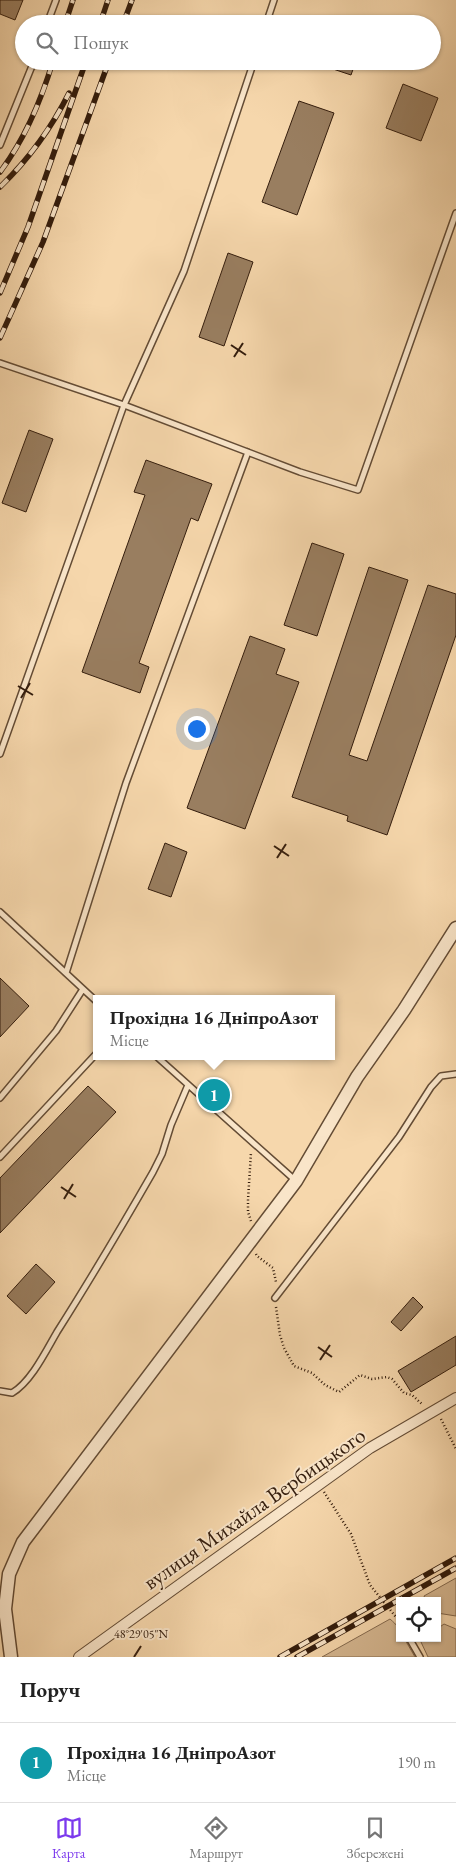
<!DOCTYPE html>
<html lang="uk">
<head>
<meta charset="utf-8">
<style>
  body { margin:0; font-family:"EB Garamond",serif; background:#f6f6f6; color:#222 }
  .controls { position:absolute; right:15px; bottom:15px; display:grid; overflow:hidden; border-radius:0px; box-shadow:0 1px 4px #0004 }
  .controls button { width:45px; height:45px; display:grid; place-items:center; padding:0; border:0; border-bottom:1px solid #e0e0e0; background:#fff; color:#222; font:25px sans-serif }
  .you { position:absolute; left:196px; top:728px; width:18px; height:18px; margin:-12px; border:4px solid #fff; border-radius:50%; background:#1a73e8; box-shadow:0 0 0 8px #1a73e833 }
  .badge { display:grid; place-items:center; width:32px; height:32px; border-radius:50%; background:#7c3aed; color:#fff; font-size:16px; font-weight:700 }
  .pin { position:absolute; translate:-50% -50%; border:2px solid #fff; box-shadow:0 1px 5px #0006 }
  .popup { position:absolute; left:93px; top:995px; width:242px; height:65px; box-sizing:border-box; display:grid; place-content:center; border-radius:0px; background:#fff; filter:drop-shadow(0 1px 4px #0005); font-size:16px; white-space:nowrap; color:#767676 }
  .popup b { font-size:19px; color:#222 }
  .popup::after { content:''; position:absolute; left:50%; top:100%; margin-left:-10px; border:10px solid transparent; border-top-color:#fff }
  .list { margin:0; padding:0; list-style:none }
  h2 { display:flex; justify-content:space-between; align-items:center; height:65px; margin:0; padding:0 20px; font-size:21px }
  h2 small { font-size:16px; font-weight:400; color:#767676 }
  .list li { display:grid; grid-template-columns:32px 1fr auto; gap:15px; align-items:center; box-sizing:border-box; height:80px; padding:0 20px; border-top:1px solid #e0e0e0 }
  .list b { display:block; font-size:19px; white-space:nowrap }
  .list p { margin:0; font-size:16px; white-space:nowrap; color:#767676 }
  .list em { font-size:16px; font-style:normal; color:#767676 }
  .icon { flex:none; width:28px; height:28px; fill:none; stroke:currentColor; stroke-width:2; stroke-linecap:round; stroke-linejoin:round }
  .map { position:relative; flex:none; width:456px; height:1657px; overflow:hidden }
  .search { position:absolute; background:#fff; box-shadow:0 1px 4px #0004; left:15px; right:15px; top:15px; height:55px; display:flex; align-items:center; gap:12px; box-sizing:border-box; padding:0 18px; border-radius:28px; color:#767676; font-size:19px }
  .sheet { height:145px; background:#fff }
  nav { display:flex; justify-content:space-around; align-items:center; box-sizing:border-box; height:70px; border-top:1px solid #e0e0e0; background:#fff; font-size:14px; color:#767676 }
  nav a { display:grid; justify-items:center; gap:2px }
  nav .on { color:#7c3aed }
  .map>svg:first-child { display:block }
  .green { fill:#d5b791; stroke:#846a4f }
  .building { fill:#997e60; stroke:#341d0d }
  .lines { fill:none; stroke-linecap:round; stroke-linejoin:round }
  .service-casing { stroke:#644c35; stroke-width:8 }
  .minor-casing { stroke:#644c35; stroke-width:12 }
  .tertiary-casing { stroke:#644c35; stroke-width:15 }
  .path { stroke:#341d0d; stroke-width:2.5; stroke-dasharray:1 2.5; stroke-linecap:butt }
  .service { stroke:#f9e5c9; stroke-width:5 }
  .minor { stroke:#f9e5c9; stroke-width:10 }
  .tertiary { stroke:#f9e5c9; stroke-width:12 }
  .rail-casing { stroke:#341d0d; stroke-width:5.5 }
  .rail { stroke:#f9e5c9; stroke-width:4; stroke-dasharray:11; stroke-linecap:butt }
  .ticks { fill:none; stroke:#341d0d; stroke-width:2 }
  .labels { text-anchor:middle; stroke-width:4; stroke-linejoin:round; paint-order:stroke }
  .street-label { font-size:22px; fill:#341d0d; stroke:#f9e5c9 }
  .ticks-label { font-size:12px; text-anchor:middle; fill:#341d0d; stroke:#f9e5c9; stroke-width:4; stroke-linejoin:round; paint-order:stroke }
</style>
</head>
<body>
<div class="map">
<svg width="456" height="1657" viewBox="0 0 456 1657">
  <rect width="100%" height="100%" fill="#f6d7ac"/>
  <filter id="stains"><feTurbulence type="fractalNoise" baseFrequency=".004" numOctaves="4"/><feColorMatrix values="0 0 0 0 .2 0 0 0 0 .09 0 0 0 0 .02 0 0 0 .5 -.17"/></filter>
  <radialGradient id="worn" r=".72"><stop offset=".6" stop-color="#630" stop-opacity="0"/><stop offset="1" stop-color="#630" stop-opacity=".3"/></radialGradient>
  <!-- green -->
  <path class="green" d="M 456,1578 L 456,1616 L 437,1613 L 437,1601 L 426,1601 L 424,1596 Z
    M 390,1619 C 397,1625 400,1628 400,1638 L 404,1638 L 415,1657 L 322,1657 Z
    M 444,1624 L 456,1629 L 456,1657 L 428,1657 L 421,1642 L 426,1638 L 437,1638 L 437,1629 Z"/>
  <!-- building -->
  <path class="building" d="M 0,0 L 23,0 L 15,20 L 0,14 Z
    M 316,61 L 356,61 L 351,75 L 315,63 Z
    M 403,84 L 438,98 L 421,141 L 386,128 Z
    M 299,101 L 334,113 L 297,215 L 262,202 Z
    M 228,253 L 253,262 L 224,346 L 199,337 Z
    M 29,430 L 53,439 L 26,512 L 2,503 Z
    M 146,460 L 212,484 L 198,521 L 191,518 L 139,663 L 149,667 L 140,693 L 82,672 L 145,495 L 134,492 Z
    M 312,543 L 344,554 L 317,636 L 284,625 Z
    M 369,567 L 408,580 L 349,755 L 367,761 L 428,585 L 456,594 L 456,635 L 387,835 L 347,821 L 348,816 L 292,797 Z
    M 250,636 L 285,649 L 276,674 L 299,682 L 245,829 L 187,808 Z
    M 165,843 L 187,852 L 171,897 L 148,889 Z
    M 0,978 L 29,1006 L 0,1037 Z
    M 88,1086 L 116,1112 L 0,1233 L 0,1178 Z
    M 36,1264 L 55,1282 L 26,1314 L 7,1296 Z
    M 413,1297 L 423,1307 L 401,1331 L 391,1322 Z
    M 456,1336 L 456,1365 L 411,1392 L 398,1371 Z"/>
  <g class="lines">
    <!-- service casing -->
    <g class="service-casing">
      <path id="service" d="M 47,24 L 56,0
        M 266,24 L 274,0
        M 0,145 L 34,61
        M 0,363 L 124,405 L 300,472 L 358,490 L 456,213
        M 0,754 L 124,405 L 184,271 L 254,61
        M 0,912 L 96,1001
        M 66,973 L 126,783 L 248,452
        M 156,1056 L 296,1181
        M 0,1098 L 56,1031 L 83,989
        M 0,1157 L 96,1054
        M 275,1298 L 399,1137 L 431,1087 L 441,1076 L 456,1074
        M 0,1391 L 12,1393 C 31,1382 46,1351 57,1332 C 90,1280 122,1226 153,1172 L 162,1154 L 171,1125 L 188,1085
        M 409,1638 L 420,1657"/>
    </g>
    <!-- minor casing -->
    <g class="minor-casing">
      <path id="minor" d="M 79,1657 L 370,1448 L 456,1398"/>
    </g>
    <!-- tertiary casing -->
    <g class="tertiary-casing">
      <path id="tertiary" d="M 11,1657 L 5,1609 L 9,1574 L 23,1542 L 296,1181 L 357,1077 L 404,1010 L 456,928"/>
    </g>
    <!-- path -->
    <path class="path" d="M 251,1221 L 248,1212 L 248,1200 L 251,1152
      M 256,1254 L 257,1256 L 273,1268 L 276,1282
      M 276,1307 L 280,1335 L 284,1348 L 294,1366 L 312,1373 L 325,1385 L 339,1392 L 360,1375 L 372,1379 L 387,1377 L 392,1379 L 404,1393 L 412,1395 L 423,1405
      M 441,1419 L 456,1449
      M 324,1492 L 351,1534 L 370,1585 L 400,1622"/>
    <!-- service -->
    <use href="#service" class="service"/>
    <!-- minor -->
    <use href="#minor" class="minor"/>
    <!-- tertiary -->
    <use href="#tertiary" class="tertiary"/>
    <!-- rail casing -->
    <g class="rail-casing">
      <path id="rail" d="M 65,24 L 73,0
        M 100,24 L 108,0
        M 123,24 L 132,0
        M 0,172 C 25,139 41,101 53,61
        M 0,187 C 28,160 52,127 69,93
        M 0,293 L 28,227 L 86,61
        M 0,338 L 43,242 L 109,61
        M 280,1657 L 456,1558
        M 297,1657 L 456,1568"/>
    </g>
    <!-- rail -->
    <use href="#rail" class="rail"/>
  </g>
  <!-- ticks -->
  <path class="ticks" d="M 231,345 L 246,355M 234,357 L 243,343M 18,686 L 33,695M 21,698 L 30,683M 274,846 L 289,856M 277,858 L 286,844M 61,1187 L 76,1197M 64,1199 L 73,1184M 318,1347 L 332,1357M 320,1360 L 330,1345M 134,1657 L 141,1646"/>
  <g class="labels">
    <!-- street labels -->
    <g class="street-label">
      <text transform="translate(254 1508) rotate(-35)" y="8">вулиця Михайла Вербицького</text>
    </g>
  </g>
  <g class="ticks-label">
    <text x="141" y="1638">48°29'05"N</text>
  </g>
  <rect width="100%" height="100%" filter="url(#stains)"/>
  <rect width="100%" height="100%" fill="url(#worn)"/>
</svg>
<div class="controls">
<button><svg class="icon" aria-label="locate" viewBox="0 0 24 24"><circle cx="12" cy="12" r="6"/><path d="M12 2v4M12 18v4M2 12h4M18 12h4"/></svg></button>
</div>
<div class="you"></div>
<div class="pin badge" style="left:214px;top:1095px;background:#0f9aa8">1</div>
<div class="popup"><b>Прохідна 16 ДніпроАзот</b>Місце</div>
<div class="search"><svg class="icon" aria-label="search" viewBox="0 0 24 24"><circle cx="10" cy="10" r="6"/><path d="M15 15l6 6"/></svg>Пошук</div>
</div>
<section class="sheet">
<h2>Поруч<small></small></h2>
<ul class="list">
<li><span class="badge" style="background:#0f9aa8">1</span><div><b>Прохідна 16 ДніпроАзот</b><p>Місце</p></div><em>190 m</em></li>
</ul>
</section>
<nav>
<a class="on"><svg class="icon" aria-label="map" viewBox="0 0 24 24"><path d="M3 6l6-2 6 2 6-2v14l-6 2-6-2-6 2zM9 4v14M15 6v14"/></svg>Карта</a>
<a><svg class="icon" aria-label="directions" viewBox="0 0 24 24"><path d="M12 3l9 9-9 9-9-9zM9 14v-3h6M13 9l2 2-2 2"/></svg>Маршрут</a>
<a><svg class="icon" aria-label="saved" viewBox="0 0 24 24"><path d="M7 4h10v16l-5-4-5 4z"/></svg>Збережені</a>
</nav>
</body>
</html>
